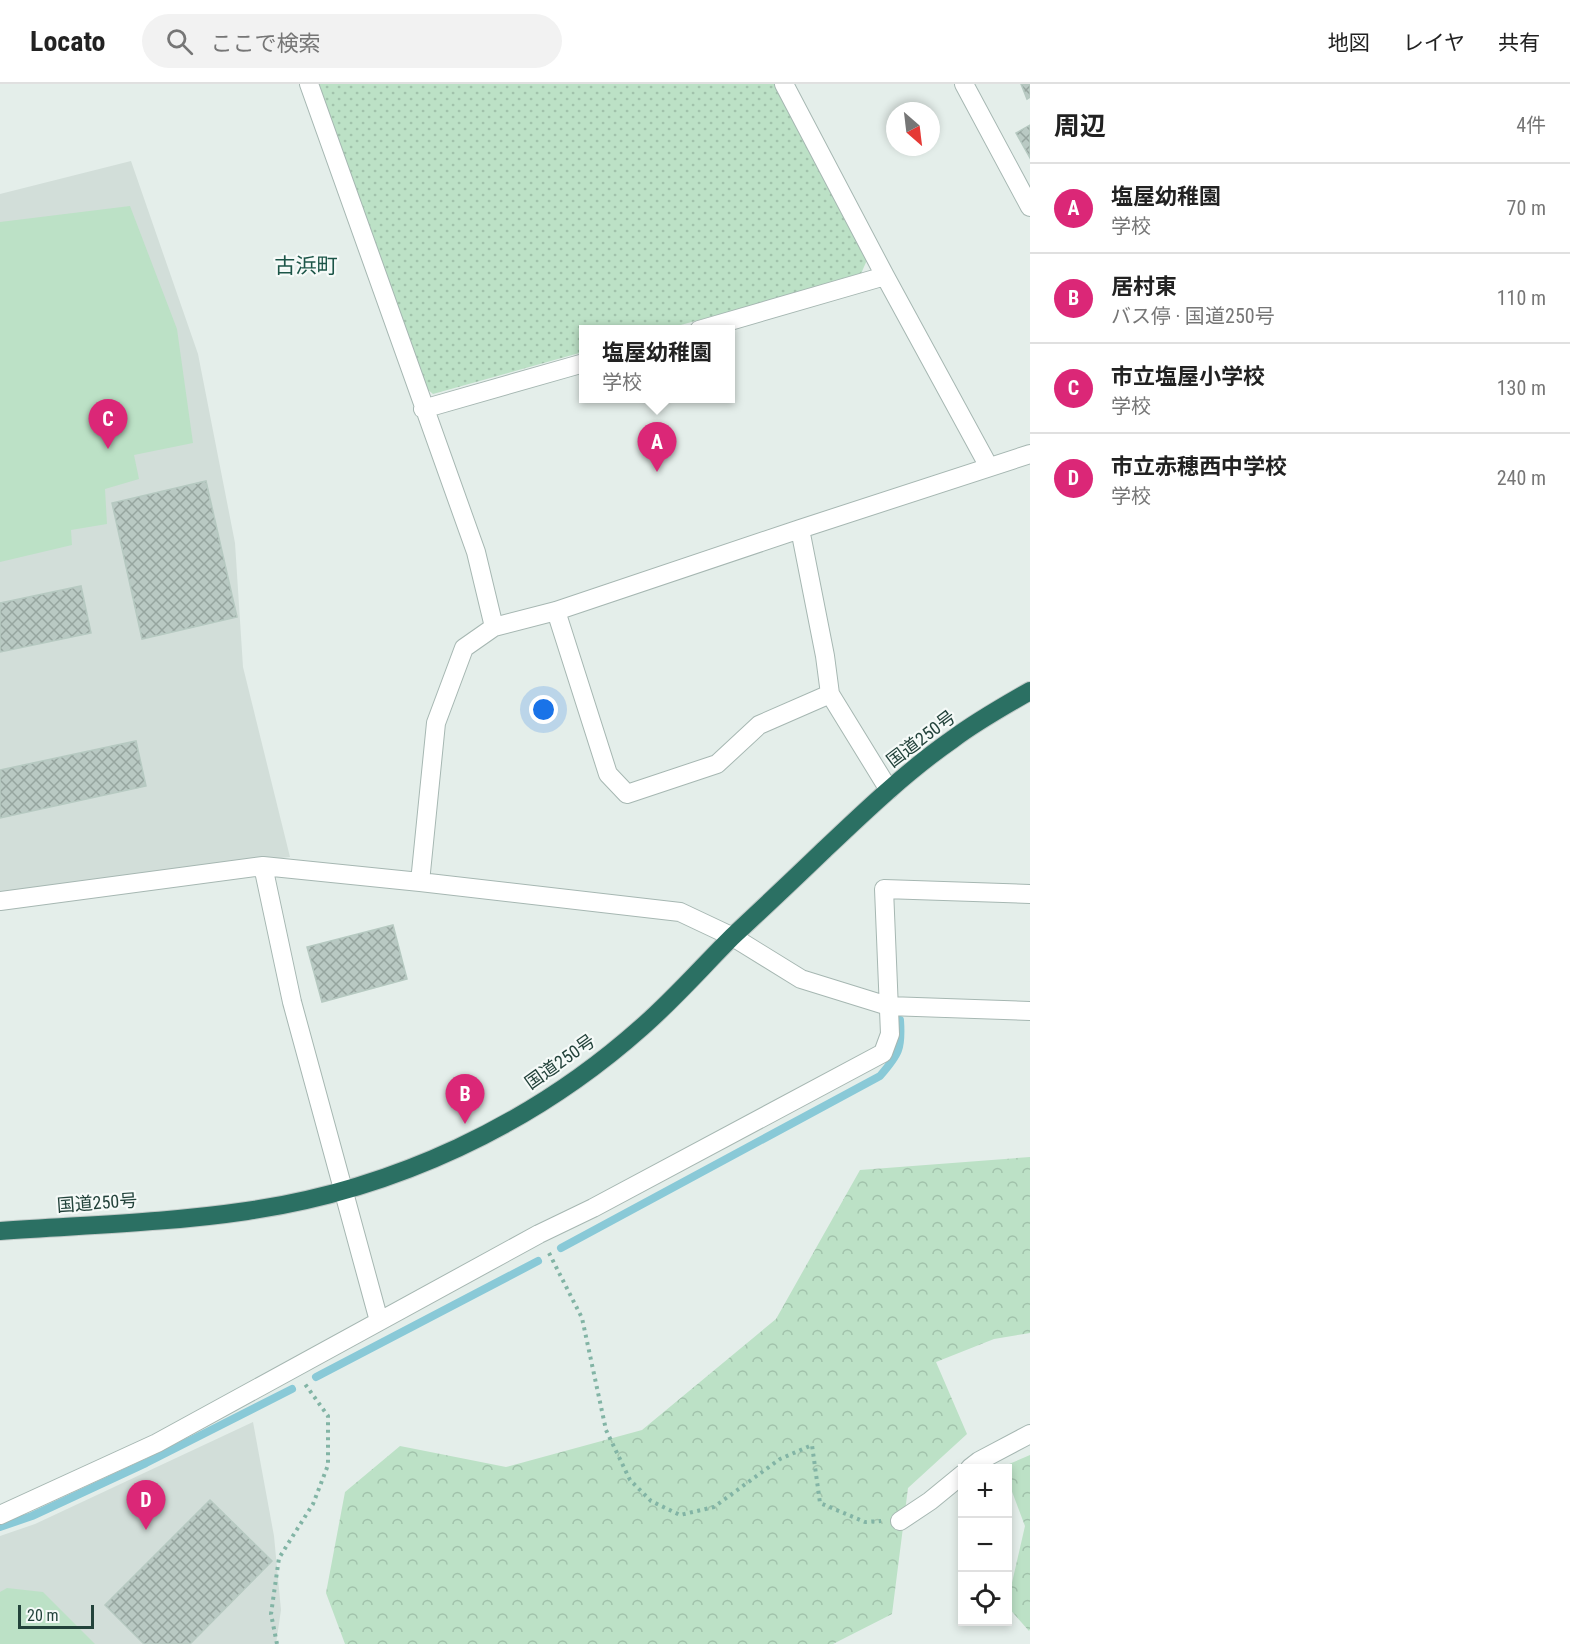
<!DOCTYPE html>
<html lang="ja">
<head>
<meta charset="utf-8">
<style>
  body { margin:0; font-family:"Roboto Condensed","Noto Sans JP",sans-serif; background:#f2f2f2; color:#222 }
  .controls { position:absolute; right:18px; bottom:18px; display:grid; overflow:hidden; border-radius:0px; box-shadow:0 3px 9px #0003 }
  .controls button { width:54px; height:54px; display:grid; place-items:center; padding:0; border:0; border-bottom:2px solid #e0e0e0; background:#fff; color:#222; font:30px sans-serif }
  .compass { position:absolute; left:886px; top:18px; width:54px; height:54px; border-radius:50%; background:#fff; box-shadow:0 3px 9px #0003; rotate:152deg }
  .scale { position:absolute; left:18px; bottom:15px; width:76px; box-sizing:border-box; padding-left:6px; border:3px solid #22423a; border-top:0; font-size:16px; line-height:21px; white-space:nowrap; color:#22423a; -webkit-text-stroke:4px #f5faf8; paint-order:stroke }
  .you { position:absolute; left:544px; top:626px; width:21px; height:21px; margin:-15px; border:4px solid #fff; border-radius:50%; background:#1a73e8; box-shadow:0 0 0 9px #1a73e833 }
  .badge { display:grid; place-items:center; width:39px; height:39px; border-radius:50%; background:#db2777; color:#fff; font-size:20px; font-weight:700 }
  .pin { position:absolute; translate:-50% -50px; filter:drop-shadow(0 2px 3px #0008) }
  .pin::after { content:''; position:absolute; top:32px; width:21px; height:18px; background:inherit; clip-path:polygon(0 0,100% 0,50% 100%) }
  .popup { position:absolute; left:579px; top:241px; width:156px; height:78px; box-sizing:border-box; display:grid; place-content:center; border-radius:0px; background:#fff; filter:drop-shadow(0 2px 4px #0005); font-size:20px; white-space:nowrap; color:#767676 }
  .popup b { font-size:22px; color:#222 }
  .popup::after { content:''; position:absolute; left:50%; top:100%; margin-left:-12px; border:12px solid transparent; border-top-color:#fff }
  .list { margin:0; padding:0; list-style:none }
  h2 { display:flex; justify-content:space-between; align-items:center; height:78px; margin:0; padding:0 24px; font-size:26px }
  h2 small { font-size:20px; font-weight:400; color:#767676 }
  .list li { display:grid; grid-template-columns:39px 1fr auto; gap:18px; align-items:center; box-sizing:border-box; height:90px; padding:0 24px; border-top:2px solid #e0e0e0 }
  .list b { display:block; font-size:22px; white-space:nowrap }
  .list p { margin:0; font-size:20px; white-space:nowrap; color:#767676 }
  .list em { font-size:20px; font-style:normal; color:#767676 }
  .icon { flex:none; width:33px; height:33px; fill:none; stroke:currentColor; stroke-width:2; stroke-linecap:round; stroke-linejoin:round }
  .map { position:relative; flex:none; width:1030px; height:1560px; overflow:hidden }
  header { display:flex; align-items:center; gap:36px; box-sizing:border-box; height:84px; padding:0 30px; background:#fff; border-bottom:2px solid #e0e0e0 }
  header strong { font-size:28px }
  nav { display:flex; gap:33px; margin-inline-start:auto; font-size:21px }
  .search { width:420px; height:54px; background:#f2f2f2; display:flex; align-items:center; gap:15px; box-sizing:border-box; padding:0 21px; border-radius:33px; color:#767676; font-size:22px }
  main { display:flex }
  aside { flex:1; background:#fff }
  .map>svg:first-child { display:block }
  .built { fill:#d2ded9 }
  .forest { fill:url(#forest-crowns) }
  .park { fill:url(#park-dots) }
  .pitch { fill:#bce1c6 }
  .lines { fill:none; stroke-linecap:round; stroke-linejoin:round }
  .stream { stroke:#89c9d7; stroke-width:8 }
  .building { fill:url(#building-cross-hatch); stroke:#b6c9c1; stroke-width:1.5 }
  .street-casing { stroke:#a6b7b2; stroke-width:20 }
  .highway-casing { stroke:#c1cac8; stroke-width:20 }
  .path { stroke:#82b4a5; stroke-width:4; stroke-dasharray:3 4.5; stroke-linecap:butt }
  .street { stroke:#fff; stroke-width:18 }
  .highway { stroke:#2b7063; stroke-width:18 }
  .labels { text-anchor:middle; stroke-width:4.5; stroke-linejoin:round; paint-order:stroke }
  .street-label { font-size:18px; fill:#22423a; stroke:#f5faf8 }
  .quarter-label { font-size:21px; fill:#1c5548; stroke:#f5faf8 }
</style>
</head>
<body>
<header>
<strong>Locato</strong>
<div class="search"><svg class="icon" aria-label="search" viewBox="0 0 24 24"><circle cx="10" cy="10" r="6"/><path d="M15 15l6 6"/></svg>ここで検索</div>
<nav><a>地図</a><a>レイヤ</a><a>共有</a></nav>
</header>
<main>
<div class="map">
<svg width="1030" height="1560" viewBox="0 0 1030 1560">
  <defs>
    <pattern id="forest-crowns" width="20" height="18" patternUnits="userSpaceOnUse" patternTransform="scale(1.5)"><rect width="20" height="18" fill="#bce1c6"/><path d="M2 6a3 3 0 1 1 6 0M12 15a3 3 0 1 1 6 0" fill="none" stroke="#a1c2ab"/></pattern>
    <pattern id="park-dots" width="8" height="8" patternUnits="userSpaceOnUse" patternTransform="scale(1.5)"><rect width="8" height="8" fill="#bce1c6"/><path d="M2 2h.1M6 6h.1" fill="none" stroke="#a1c2ab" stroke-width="1.8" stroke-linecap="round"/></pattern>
    <pattern id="building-cross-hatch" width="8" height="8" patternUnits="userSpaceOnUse" patternTransform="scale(1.5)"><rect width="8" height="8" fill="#b9c9c3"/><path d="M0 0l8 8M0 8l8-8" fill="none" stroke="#96a59f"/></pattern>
  </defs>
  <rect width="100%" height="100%" fill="#e4eeea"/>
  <!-- built -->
  <path class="built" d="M 131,77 L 198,270 L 235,459 L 243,583 L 290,773 L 0,808 L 0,110 Z
    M 253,1338 L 274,1452 L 281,1526 L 276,1560 L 0,1560 L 0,1452 L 35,1440 Z"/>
  <!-- forest -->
  <path class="forest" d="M 1030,1073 L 1030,1249 L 994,1255 L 936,1278 L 967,1350 L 908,1404 L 892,1530 L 833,1560 L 345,1560 L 326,1509 L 345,1408 L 400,1362 L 506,1383 L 642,1346 L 776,1235 L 860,1086 Z
    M 1030,1371 L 1030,1545 L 1029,1547 L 1008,1523 L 1008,1516 L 1025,1442 L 1008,1397 L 1008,1384 L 1003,1384 L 1002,1383 Z"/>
  <!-- park -->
  <path class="park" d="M 315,0 L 775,0 L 867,176 L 860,192 L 666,245 L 584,246 L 583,268 L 433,310 L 420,299 Z"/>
  <!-- pitch -->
  <path class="pitch" d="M 130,122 L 177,245 L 193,359 L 134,371 L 139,395 L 105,405 L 107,440 L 71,446 L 72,461 L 0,478 L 0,138 Z
    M 7,1504 L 43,1508 L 95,1560 L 0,1560 L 0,1508 Z"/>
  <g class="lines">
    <!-- stream -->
    <path class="stream" d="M 561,1164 L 880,992 C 899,970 902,965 900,936
      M 316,1293 L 538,1177
      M 0,1443 L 32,1432 L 146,1379 L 292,1305"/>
  </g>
  <!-- building -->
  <path class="building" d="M 1021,0 L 1030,0 L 1030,13 L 1027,15 Z
    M 1030,41 L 1030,74 L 1016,49 Z
    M 206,397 L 237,533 L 142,555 L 112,419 Z
    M 81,502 L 91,549 L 0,568 L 0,519 Z
    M 136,657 L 146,702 L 0,734 L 0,686 Z
    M 393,841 L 407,895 L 322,918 L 307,863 Z
    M 210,1416 L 272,1477 L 190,1560 L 144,1560 L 105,1521 Z"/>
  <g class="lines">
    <!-- street casing -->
    <g class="street-casing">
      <path id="street" d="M 309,0 L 476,468 L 494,543
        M 784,0 L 885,192 L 989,383
        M 964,0 L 1030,123
        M 699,246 L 885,192
        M 423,325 L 584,279
        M 800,445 L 825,572 L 830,610 L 889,706
        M 556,527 L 608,690 L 627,710 L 717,680 L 759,641 L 830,610
        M 263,782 L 292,918 L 379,1237
        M 420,798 L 436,639 L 464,564 L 494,543 L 556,527 L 800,445 L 1030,370
        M 0,817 L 263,782 L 420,798 L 680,828 L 733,853 L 801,895 L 888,922 L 1030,927
        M 970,1384 L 979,1377 L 1030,1350
        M 0,1431 L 157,1359 L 539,1150 L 593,1124 L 883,969 L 890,950 L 884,805 L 1030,810
        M 900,1437 L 930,1417 L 963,1390"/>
    </g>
    <!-- highway casing -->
    <g class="highway-casing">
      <path id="highway" d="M 0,1147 C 82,1141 166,1139 247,1127 C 393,1106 532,1041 642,943 C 674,915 702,883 732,853 C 763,824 794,795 824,766 C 865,727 907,687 953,655 C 977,637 1004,622 1030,607"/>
    </g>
    <!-- path -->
    <path class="path" d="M 549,1169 L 582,1234 L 606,1346 L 630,1396 L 651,1417 L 680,1431 L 714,1423 L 780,1375 L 812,1361 L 820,1419 L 865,1438 L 881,1437
      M 277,1560 L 271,1530 L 279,1474 L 313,1420 L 328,1381 L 328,1332 L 305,1300"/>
    <!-- street -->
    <use href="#street" class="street"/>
    <!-- highway -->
    <use href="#highway" class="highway"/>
  </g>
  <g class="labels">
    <!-- street labels -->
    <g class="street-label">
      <text transform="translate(921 655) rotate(-37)" y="6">国道250号</text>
      <text transform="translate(560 978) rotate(-35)" y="6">国道250号</text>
      <text transform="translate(97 1119) rotate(-4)" y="6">国道250号</text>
    </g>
    <!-- quarter labels -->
    <g class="quarter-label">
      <text x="306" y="189">古浜町</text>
    </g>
  </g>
</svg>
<div class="controls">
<button>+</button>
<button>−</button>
<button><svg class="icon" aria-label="locate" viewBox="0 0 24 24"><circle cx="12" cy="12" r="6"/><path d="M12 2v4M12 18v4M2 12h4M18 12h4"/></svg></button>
</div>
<svg class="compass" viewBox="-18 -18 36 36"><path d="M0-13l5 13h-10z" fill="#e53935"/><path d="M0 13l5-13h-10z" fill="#767676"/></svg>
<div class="scale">20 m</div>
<div class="you"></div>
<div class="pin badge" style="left:657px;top:388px">A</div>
<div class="popup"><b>塩屋幼稚園</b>学校</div>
<div class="pin badge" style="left:465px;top:1040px">B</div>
<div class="pin badge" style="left:108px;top:365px">C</div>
<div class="pin badge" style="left:146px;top:1446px">D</div>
</div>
<aside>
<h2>周辺<small>4件</small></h2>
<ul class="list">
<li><span class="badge">A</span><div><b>塩屋幼稚園</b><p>学校</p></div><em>70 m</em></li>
<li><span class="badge">B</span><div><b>居村東</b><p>バス停 · 国道250号</p></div><em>110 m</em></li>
<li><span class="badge">C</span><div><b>市立塩屋小学校</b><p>学校</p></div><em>130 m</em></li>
<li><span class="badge">D</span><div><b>市立赤穂西中学校</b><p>学校</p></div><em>240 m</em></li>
</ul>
</aside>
</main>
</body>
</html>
